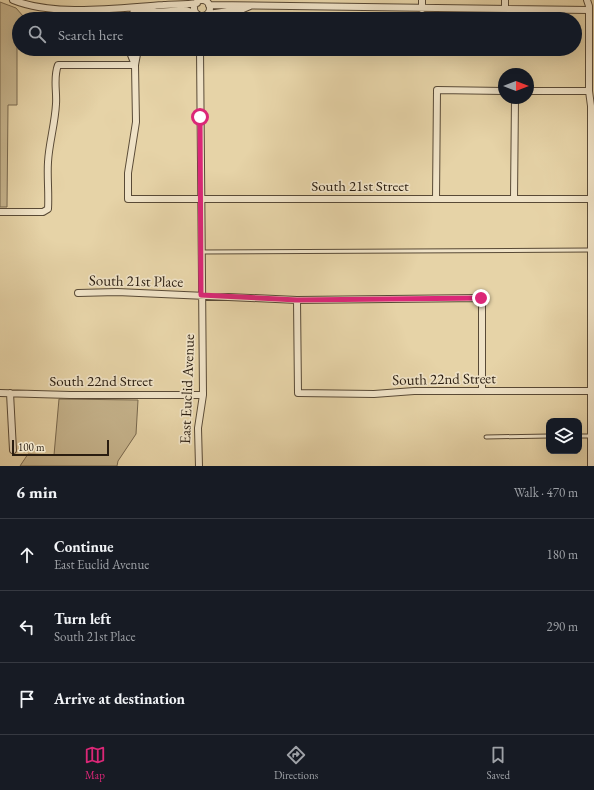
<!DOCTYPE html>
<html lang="en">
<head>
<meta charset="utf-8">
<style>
  body { margin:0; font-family:"EB Garamond",serif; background:#242831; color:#f1f3f6 }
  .controls { position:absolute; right:12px; bottom:12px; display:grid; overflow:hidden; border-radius:8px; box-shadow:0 4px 16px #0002 }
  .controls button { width:36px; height:36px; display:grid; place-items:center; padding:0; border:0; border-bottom:1px solid #363941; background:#171b24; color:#f1f3f6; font:20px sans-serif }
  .compass { position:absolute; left:498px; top:68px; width:36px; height:36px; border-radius:50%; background:#171b24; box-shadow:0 4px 16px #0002; rotate:90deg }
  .scale { position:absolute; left:12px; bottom:10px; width:97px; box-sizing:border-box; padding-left:4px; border:2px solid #2a1d10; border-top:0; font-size:11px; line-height:14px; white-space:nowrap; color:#2a1d10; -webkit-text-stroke:3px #efe2c6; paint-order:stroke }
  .stop { position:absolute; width:12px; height:12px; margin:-9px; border:3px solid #db2777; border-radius:50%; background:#fff }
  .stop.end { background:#db2777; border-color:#fff; box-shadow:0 1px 4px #0008 }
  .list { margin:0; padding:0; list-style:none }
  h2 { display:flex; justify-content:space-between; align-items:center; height:52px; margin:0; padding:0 16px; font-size:17px }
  h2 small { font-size:13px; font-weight:400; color:#9ea1a6 }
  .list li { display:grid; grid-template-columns:26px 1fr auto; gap:12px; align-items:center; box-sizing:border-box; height:72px; padding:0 16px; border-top:1px solid #363941 }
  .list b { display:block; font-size:15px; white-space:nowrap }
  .list p { margin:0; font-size:13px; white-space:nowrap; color:#9ea1a6 }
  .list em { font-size:13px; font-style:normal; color:#9ea1a6 }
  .icon { flex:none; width:22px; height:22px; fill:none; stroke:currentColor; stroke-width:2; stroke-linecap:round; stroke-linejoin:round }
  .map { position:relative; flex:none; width:594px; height:466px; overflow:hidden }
  .search { position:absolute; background:#171b24; box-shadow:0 4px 16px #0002; left:12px; right:12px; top:12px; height:44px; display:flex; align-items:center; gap:10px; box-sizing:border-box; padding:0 14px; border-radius:22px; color:#9ea1a6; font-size:15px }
  .sheet { height:268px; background:#171b24 }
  nav { display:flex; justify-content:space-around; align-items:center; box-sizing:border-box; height:56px; border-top:1px solid #363941; background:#171b24; font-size:11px; color:#9ea1a6 }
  nav a { display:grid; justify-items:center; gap:2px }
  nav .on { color:#db2777 }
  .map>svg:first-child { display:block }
  .green { fill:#c6b48d; stroke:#78684e }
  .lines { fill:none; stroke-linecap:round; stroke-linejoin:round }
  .lane-casing { stroke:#594a36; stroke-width:5 }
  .street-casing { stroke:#594a36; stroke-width:8 }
  .lane { stroke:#efe2c6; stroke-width:3 }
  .street { stroke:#efe2c6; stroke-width:6 }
  .route { stroke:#db2777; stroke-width:5 }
  .labels { text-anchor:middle; stroke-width:3.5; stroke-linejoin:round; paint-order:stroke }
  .street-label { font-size:15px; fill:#2a1d10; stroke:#efe2c6 }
</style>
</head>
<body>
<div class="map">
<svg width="594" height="466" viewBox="0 0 594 466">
  <rect width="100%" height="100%" fill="#e6d3a7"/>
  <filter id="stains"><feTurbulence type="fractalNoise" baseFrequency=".005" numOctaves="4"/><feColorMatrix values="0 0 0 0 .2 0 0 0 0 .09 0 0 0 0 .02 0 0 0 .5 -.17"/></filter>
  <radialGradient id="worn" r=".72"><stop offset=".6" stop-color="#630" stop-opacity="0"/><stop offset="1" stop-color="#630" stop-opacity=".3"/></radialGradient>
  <!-- green -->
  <path class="green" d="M 0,2 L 16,8 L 23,16 L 23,19 L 19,19 L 17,40 L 17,105 L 8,105 L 7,207 L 0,207 Z
    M 59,399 L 138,400 L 136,434 L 118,461 L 117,466 L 20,466 L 28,454 L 54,455 Z"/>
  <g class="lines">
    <!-- lane casing -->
    <g class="lane-casing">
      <path id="lane" d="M 201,252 L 591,250
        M 579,436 L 591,436
        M 486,437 L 549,436"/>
    </g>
    <!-- street casing -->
    <g class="street-casing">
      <path id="street" d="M 13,0 C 55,17 118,8 163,5 C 174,4 186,5 197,3
        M 422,0 L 422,9
        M 587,0 L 589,6 L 589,91 L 591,106 L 591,466
        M194 8a8 8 0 1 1 16 0a8 8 0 1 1-16 0Z
        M 209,5 L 589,10
        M 135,8 L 138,19
        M 140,9 L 156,12 L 186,10 L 197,14
        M 505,9 L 505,0
        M 208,14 L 243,9 L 250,6
        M 131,19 L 135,8
        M 131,49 L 131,55 L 135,65
        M 138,49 L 135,65 L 136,122 L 128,173 L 128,199 L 592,199
        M 528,91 L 589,91
        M 514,198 L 515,98
        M 436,199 L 437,90 L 504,91
        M 0,212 L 43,212 L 48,209 C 49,193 47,178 48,162 C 49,143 55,124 56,104 C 57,91 53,78 58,65 L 135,65
        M 78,293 L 117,292 L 297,300 L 481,298 L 482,305 L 482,390
        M 297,300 L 298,393 L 374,394 L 414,391 L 591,391
        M 0,393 L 70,395 L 203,395
        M 10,393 L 13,450
        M 199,466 L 198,428 L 203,395 L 200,49"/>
    </g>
    <!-- lane -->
    <use href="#lane" class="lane"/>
    <!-- street -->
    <use href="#street" class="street"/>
  </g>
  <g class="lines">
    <!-- route -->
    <path class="route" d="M 200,117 L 201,295 L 297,300 L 481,298"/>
  </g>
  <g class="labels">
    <!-- street labels -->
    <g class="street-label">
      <text x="360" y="191">South 21st Street</text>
      <text transform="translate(136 281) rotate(1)" y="5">South 21st Place</text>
      <text transform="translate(444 379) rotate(-1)" y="5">South 22nd Street</text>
      <text x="101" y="386">South 22nd Street</text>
      <text transform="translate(187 389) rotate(-88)" y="5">East Euclid Avenue</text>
    </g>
  </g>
  <rect width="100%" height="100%" filter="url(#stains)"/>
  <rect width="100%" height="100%" fill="url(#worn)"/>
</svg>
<div class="controls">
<button><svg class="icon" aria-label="layers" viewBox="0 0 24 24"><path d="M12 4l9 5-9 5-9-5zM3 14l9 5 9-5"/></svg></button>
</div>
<svg class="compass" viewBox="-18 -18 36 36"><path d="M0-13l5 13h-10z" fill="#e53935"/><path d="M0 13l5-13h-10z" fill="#9ea1a6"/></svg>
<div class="scale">100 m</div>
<div class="stop" style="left:200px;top:117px"></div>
<div class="stop end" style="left:481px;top:298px"></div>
<div class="search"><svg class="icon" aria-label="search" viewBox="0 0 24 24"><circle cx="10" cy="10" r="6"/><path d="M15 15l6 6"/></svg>Search here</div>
</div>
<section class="sheet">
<h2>6 min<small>Walk · 470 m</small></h2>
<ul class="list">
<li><svg class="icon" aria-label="ahead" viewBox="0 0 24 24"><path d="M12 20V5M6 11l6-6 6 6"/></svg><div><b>Continue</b><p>East Euclid Avenue</p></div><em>180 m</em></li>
<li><svg class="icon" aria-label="left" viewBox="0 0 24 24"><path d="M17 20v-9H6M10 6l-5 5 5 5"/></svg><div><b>Turn left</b><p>South 21st Place</p></div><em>290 m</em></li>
<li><svg class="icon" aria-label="arrive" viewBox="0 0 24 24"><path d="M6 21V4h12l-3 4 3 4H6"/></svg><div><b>Arrive at destination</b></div></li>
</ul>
</section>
<nav>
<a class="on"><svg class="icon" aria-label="map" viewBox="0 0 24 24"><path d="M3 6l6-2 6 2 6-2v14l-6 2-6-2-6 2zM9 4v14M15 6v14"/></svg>Map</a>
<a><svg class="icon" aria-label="directions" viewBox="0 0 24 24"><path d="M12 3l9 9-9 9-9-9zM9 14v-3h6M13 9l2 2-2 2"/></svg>Directions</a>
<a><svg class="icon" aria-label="saved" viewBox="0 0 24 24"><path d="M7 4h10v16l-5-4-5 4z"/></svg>Saved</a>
</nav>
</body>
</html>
